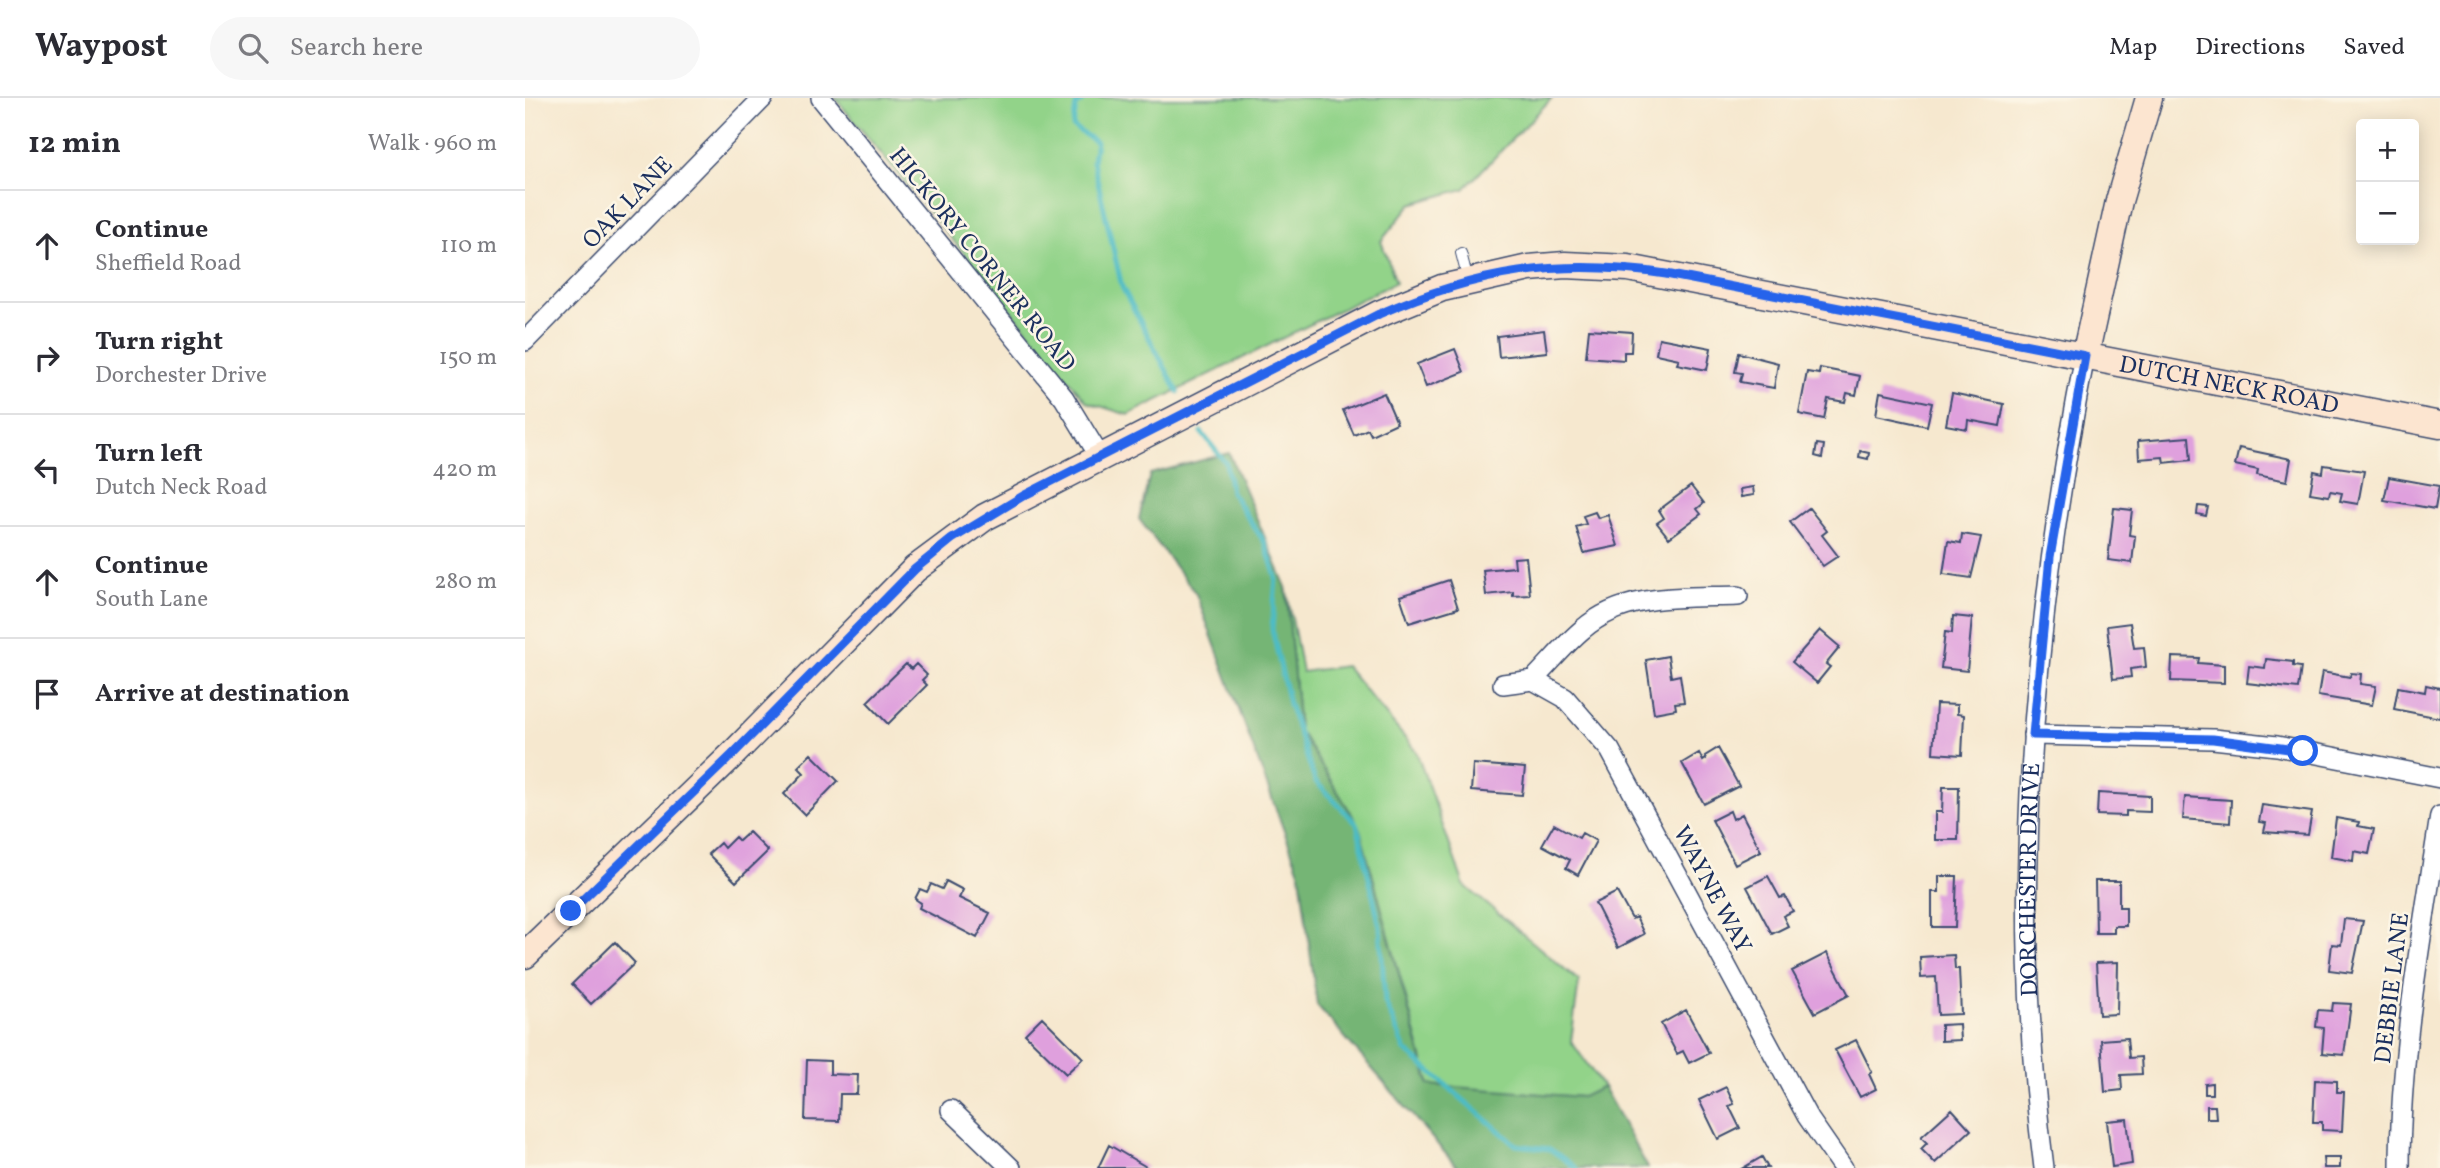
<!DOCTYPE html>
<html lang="en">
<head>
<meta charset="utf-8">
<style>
  body { margin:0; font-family:Vollkorn,serif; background:#f7f7f7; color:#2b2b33 }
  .controls { position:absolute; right:21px; top:21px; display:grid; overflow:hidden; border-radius:7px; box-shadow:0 4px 18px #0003 }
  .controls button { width:63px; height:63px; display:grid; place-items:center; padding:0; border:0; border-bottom:2px solid #e1e1e2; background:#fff; color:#2b2b33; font:35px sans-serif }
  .stop { position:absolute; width:21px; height:21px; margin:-16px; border:5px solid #2563eb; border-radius:50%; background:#fff }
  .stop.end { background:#2563eb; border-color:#fff; box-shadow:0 2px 7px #0008 }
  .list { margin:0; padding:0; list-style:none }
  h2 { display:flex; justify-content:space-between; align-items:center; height:91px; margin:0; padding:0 28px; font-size:30px }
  h2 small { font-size:23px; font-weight:400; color:#7c7c81 }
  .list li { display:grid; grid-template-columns:46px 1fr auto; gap:21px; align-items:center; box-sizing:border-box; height:112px; padding:0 28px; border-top:2px solid #e1e1e2 }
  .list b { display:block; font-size:26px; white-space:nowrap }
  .list p { margin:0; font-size:23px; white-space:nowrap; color:#7c7c81 }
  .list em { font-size:23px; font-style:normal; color:#7c7c81 }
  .icon { flex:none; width:38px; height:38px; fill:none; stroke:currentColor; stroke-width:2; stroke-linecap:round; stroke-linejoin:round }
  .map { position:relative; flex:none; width:1915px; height:1070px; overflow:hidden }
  header { display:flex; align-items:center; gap:42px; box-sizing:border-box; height:98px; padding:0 35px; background:#fff; border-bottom:2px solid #e1e1e2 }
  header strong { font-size:33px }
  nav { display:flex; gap:38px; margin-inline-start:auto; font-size:24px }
  .search { width:490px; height:63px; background:#f7f7f7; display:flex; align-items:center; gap:18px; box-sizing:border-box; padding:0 24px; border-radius:38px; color:#7c7c81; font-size:26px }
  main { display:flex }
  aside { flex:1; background:#fff }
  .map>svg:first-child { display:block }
  .green { fill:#92d389; stroke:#568174; stroke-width:2 }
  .forest { fill:#75b575; stroke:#48726a; stroke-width:2 }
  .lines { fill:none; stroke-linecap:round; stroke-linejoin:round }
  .stream { stroke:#4ebcc5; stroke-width:5 }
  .building { fill:#dfa0dd }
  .lane-casing { stroke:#3c4b6f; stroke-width:12 }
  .street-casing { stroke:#3c4b6f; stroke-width:22 }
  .secondary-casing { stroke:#3c4b6f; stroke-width:29 }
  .lane { stroke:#fff; stroke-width:10 }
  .street { stroke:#fff; stroke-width:19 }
  .secondary { stroke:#fce5d0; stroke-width:26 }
  .route { stroke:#2563eb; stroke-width:9 }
  .labels { text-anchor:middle; stroke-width:5; stroke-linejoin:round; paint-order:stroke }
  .street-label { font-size:24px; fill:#1b2f5e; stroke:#fcf5e5 }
</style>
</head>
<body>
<header>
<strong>Waypost</strong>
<div class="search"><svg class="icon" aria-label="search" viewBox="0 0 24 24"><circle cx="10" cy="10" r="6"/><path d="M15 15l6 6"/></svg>Search here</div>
<nav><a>Map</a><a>Directions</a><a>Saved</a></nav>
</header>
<main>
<aside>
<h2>12 min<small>Walk · 960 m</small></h2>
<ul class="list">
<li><svg class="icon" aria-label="ahead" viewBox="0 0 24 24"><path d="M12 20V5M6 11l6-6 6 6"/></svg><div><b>Continue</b><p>Sheffield Road</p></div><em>110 m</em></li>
<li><svg class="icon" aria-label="right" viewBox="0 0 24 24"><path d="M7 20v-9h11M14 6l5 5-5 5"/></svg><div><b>Turn right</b><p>Dorchester Drive</p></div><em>150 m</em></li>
<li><svg class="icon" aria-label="left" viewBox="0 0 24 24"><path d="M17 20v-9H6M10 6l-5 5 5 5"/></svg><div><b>Turn left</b><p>Dutch Neck Road</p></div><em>420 m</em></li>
<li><svg class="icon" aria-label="ahead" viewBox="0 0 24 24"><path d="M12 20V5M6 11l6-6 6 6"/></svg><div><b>Continue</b><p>South Lane</p></div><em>280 m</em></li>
<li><svg class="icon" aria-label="arrive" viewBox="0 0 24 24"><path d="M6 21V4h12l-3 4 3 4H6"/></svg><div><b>Arrive at destination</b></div></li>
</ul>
</aside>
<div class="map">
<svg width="1915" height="1070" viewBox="0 0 1915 1070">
  <rect width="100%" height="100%" fill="#fcf5e5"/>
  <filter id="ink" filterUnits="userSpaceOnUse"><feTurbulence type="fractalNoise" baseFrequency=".0143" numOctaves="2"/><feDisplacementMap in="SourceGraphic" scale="14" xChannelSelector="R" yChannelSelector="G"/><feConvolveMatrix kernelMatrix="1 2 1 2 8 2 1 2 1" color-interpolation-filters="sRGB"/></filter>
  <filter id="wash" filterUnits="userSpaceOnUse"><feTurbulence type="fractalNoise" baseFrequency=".00686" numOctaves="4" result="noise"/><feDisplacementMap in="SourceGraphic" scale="28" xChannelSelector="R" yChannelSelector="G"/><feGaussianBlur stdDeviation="1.57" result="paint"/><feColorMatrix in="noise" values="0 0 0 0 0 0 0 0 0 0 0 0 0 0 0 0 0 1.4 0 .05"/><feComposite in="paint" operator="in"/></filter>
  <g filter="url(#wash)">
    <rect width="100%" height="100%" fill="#f6e8cf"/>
    <!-- green -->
    <path class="green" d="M 310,0 L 1027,0 L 939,91 L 886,106 L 856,143 L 871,184 L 603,317 L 562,304 Z
      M 761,489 L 777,574 L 820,568 L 891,653 L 939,787 L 1054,883 L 1046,943 L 1078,989 L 1058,999 L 905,988 L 834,728 L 774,632 Z"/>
    <!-- forest -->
    <path class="forest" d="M 704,355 L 761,489 L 774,632 L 834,728 L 904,987 L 1057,999 L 1078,989 L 1123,1070 L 933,1070 L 792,907 L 775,776 L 671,496 L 614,421 L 625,376 Z"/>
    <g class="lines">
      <!-- stream -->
      <path class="stream" d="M 561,0 L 551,8 L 548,29 L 571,44 L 568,63 L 597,189 L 653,294
        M 676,334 L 701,365 L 706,394 L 740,445 L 751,479 L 747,531 L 764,606 L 790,683 L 832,726 L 855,829 L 860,904 L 880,952 L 991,1047 L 1025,1051 L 1051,1070"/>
    </g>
    <g id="blocks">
      <!-- building -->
      <path class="building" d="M 1064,231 L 1107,234 L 1106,254 L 1099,254 L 1099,262 L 1061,259 Z
        M 1019,232 L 1022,254 L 974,259 L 972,238 Z
        M 1134,240 L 1186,250 L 1182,272 L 1152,266 L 1154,261 L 1131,256 Z
        M 930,251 L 939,274 L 901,289 L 892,266 Z
        M 1214,255 L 1253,265 L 1249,290 L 1215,284 L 1217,275 L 1210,274 Z
        M 1295,270 L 1335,278 L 1331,297 L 1322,295 L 1320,304 L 1303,301 L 1299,321 L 1274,316 L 1282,274 L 1294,276 Z
        M 1355,294 L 1407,305 L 1402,328 L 1351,317 Z
        M 859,295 L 872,325 L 846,337 L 843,331 L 829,337 L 818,312 Z
        M 1427,295 L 1479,306 L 1475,328 L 1443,322 L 1442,331 L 1421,327 Z
        M 1664,339 L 1666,362 L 1639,365 L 1638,359 L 1614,361 L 1613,343 Z
        M 1292,346 L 1299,347 L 1297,360 L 1290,358 Z
        M 1714,350 L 1766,361 L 1762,383 L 1732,377 L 1733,372 L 1710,367 Z
        M 1335,353 L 1344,355 L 1343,361 L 1334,359 Z
        M 1799,367 L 1839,373 L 1833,406 L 1815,403 L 1817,395 L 1805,393 L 1804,398 L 1785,395 L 1789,373 L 1798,375 Z
        M 1864,379 L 1914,388 L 1910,411 L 1859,402 Z
        M 1166,388 L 1179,405 L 1172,411 L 1176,416 L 1144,440 L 1132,425 L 1139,420 L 1134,412 Z
        M 1228,389 L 1229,397 L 1216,399 L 1215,391 Z
        M 1673,408 L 1683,409 L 1681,418 L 1672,416 Z
        M 1284,410 L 1302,433 L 1297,437 L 1313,458 L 1298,468 L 1265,424 Z
        M 1589,410 L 1607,412 L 1604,437 L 1610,438 L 1607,465 L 1583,462 Z
        M 1070,414 L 1073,420 L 1083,417 L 1093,448 L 1059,455 L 1051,429 L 1061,426 L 1058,418 Z
        M 1437,436 L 1456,439 L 1446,480 L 1418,476 L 1423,443 L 1436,445 Z
        M 1001,459 L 1005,497 L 988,498 L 988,494 L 961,497 L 958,472 L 990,469 L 989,460 Z
        M 924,482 L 933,510 L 884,525 L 875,498 Z
        M 1428,518 L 1447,520 L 1442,573 L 1416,570 L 1420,534 L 1427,535 Z
        M 1605,525 L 1609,550 L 1619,549 L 1621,569 L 1605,571 L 1606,579 L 1588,581 L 1582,528 Z
        M 1295,532 L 1315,549 L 1301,566 L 1305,569 L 1292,585 L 1267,564 Z
        M 1143,558 L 1146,579 L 1155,577 L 1159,604 L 1150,605 L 1151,611 L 1129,615 L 1121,562 Z
        M 1647,559 L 1674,560 L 1673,565 L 1699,567 L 1699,585 L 1646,583 Z
        M 1741,561 L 1768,564 L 1768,568 L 1776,569 L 1773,591 L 1722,585 L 1724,568 L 1740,570 Z
        M 381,566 L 386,571 L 391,566 L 402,577 L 397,582 L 402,587 L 363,626 L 342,604 Z
        M 1797,574 L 1825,579 L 1826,575 L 1836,576 L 1835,586 L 1851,588 L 1847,607 L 1793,598 Z
        M 1901,587 L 1915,590 L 1915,620 L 1869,611 L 1873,589 L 1900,594 Z
        M 1411,606 L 1432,607 L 1432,616 L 1439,617 L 1437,657 L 1408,655 Z
        M 1193,650 L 1214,688 L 1179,706 L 1157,665 L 1174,655 L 1178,663 L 1181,661 L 1180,658 Z
        M 286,656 L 313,683 L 280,717 L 259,696 L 279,675 L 273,669 Z
        M 948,666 L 1000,670 L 997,697 L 946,693 Z
        M 1418,689 L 1434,689 L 1433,742 L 1410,742 L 1410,714 L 1417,714 Z
        M 1573,695 L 1625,698 L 1625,714 L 1601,713 L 1601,718 L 1572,717 Z
        M 1660,699 L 1706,702 L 1705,725 L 1658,721 Z
        M 1737,707 L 1787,714 L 1783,737 L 1739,734 L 1741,725 L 1734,724 Z
        M 1205,713 L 1208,721 L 1217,716 L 1236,753 L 1210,766 L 1187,722 Z
        M 1811,720 L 1834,724 L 1833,728 L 1849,731 L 1844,756 L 1829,753 L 1828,763 L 1806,759 Z
        M 1029,726 L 1054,740 L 1057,735 L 1071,743 L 1053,777 L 1041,770 L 1045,762 L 1017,747 Z
        M 224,734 L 243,753 L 211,784 L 183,756 L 195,745 L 199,750 L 210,739 L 214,743 Z
        M 1243,778 L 1255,800 L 1260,798 L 1268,813 L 1258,818 L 1263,828 L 1247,836 L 1222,789 Z
        M 1414,778 L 1432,778 L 1430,829 L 1407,829 L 1407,794 L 1414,794 Z
        M 421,783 L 438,792 L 434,800 L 465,815 L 452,840 L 394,810 L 396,805 L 390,801 L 395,791 L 402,794 L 406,786 L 417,791 Z
        M 1570,783 L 1594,783 L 1594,809 L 1601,809 L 1601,828 L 1589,828 L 1589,835 L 1571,835 Z
        M 1092,794 L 1107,821 L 1111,819 L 1119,836 L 1093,850 L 1070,805 Z
        M 1819,821 L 1838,823 L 1827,875 L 1804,872 L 1807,846 L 1816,847 Z
        M 90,844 L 110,865 L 66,906 L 47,886 Z
        M 1302,855 L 1324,897 L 1290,915 L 1267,873 Z
        M 1429,857 L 1430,871 L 1434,871 L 1436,916 L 1413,917 L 1411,879 L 1396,880 L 1395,859 Z
        M 1593,864 L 1592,916 L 1574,917 L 1571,865 Z
        M 1808,905 L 1826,906 L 1819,957 L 1797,955 L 1799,930 L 1791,929 L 1793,912 L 1807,913 Z
        M 1161,912 L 1184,955 L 1164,965 L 1158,953 L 1152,956 L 1136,926 Z
        M 517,919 L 558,960 L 541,976 L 500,936 Z
        M 1434,926 L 1435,942 L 1416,943 L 1416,927 Z
        M 1602,940 L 1604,960 L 1616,959 L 1617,976 L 1596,977 L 1597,992 L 1580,994 L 1576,942 Z
        M 1331,942 L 1347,974 L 1344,976 L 1351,991 L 1335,999 L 1310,952 Z
        M 282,962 L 305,963 L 305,976 L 333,977 L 332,996 L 315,996 L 314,1023 L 280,1022 Z
        M 1790,982 L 1812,983 L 1812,994 L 1819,994 L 1817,1033 L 1797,1032 L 1797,1024 L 1788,1024 Z
        M 1687,985 L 1687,996 L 1680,996 L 1680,986 Z
        M 1201,989 L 1209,1006 L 1204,1008 L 1215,1030 L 1193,1041 L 1174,1002 Z
        M 1682,1008 L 1690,1008 L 1691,1020 L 1682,1020 Z
        M 1427,1011 L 1446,1032 L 1410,1065 L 1396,1051 L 1402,1045 L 1396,1039 Z
        M 1602,1021 L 1607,1066 L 1587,1069 L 1582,1023 Z
        M 584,1047 L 623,1070 L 573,1070 Z
        M 1237,1059 L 1243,1070 L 1218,1070 Z
        M 1798,1060 L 1815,1060 L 1815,1070 L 1799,1070 Z"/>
    </g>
  </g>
  <g filter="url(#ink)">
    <use href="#blocks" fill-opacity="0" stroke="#3c4b6f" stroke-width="2"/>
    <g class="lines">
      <!-- lane casing -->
      <g class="lane-casing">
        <path id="lane" d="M 936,155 L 943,182"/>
      </g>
      <!-- street casing -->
      <g class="street-casing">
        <g id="street">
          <path d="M 296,0 L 539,300 L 575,359"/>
          <path d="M 0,243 L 238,0"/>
          <path d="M 1008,582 C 1025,565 1040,546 1058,531 C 1100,494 1160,500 1213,498"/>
          <path d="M 978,586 L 1008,582 L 1040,600 L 1085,652 L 1282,1018 L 1318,1070"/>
          <path d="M 1508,637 L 1688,641 L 1752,648 L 1915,680"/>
          <path d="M 426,1012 L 486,1070"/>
          <path id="s1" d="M 1519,1070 C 1484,800 1507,525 1560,258"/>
          <path d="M 1875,1070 C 1875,951 1897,835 1915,718"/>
        </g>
      </g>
      <!-- secondary casing -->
      <g class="secondary-casing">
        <g id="secondary">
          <path d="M 1560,258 L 1594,103 L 1624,0"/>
          <path id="s2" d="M 0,857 L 207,657 L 390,471 L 460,419 L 854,216 L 917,190 L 1004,170 L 1040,167 L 1103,170 L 1915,327"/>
        </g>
      </g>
      <!-- lane -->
      <use href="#lane" class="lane"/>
      <!-- street -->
      <use href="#street" class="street"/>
      <!-- secondary -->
      <use href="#secondary" class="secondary"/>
    </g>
  </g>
  <g class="lines" filter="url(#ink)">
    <!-- route -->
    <path class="route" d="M 46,813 L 207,657 L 390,471 L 427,441 L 498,398 L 854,216 C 952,173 1034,160 1141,176 L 1560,258 L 1525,459 L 1508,637 L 1688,641 L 1778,653"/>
  </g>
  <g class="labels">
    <!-- street labels -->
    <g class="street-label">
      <text transform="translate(102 104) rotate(-46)" y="8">OAK LANE</text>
      <text transform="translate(458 161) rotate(51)" y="8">HICKORY CORNER ROAD</text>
      <text dy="8" stroke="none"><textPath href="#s2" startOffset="1948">DUTCH NECK ROAD</textPath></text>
      <text dy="8" stroke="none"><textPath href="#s1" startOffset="289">DORCHESTER DRIVE</textPath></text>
      <text transform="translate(1188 791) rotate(62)" y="8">WAYNE WAY</text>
      <text transform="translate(1866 890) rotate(-83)" y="8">DEBBIE LANE</text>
    </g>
  </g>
</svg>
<div class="controls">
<button>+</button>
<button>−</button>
</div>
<div class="stop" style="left:1778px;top:653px"></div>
<div class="stop end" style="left:46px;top:813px"></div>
</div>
</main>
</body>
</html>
